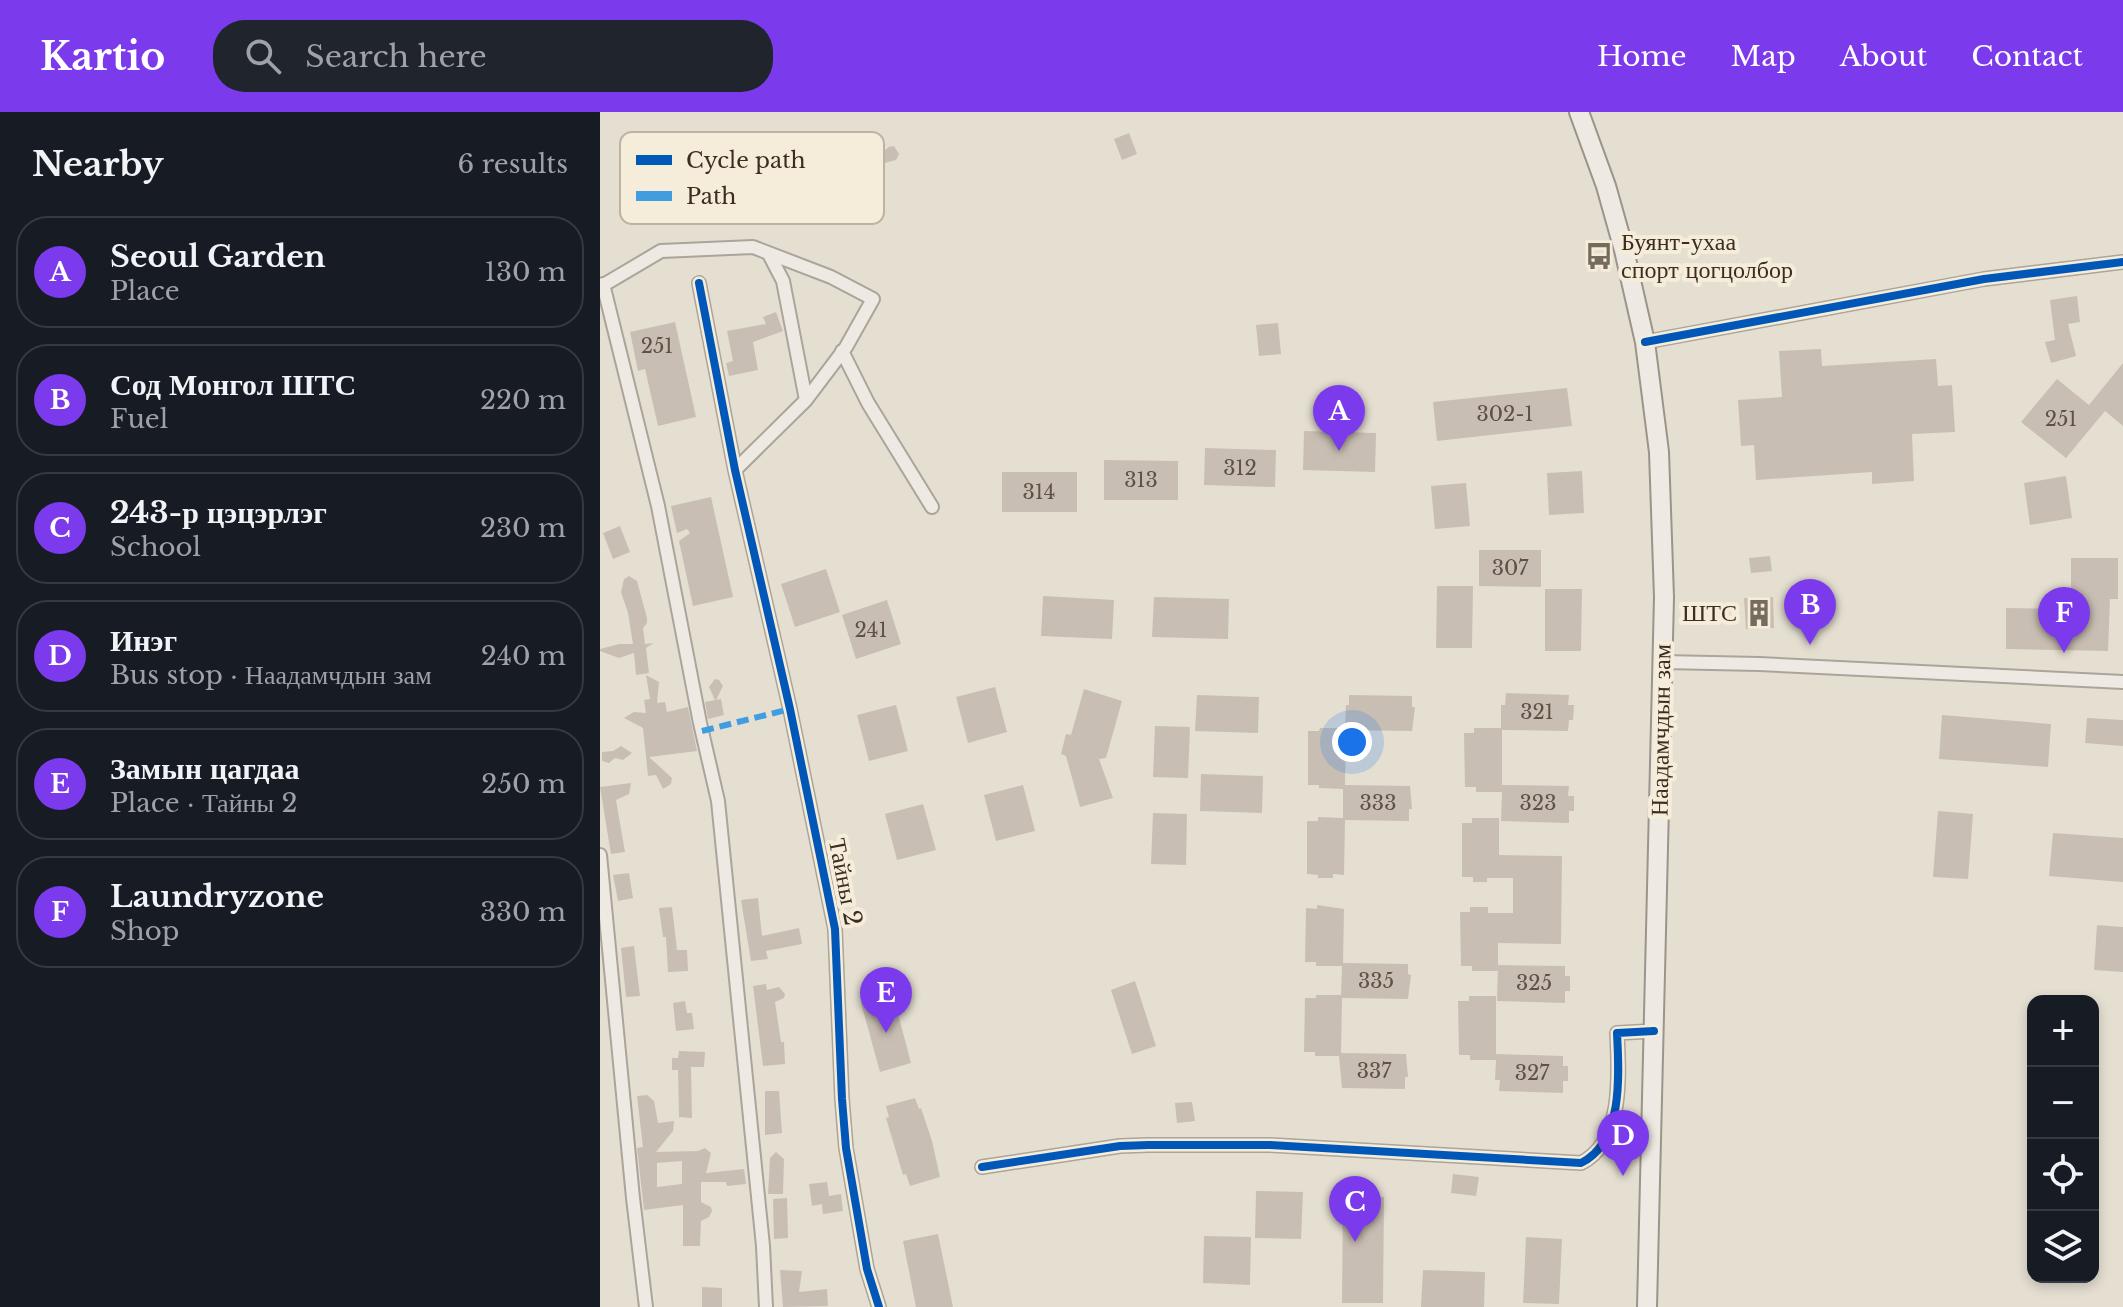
<!DOCTYPE html>
<html lang="en">
<head>
<meta charset="utf-8">
<style>
  body { margin:0; font-family:"Libre Baskerville",serif; background:#20242c; color:#f1f3f6 }
  .controls { position:absolute; right:24px; bottom:24px; display:grid; overflow:hidden; border-radius:16px; box-shadow:0 4px 12px #0003 }
  .controls button { width:72px; height:72px; display:grid; place-items:center; padding:0; border:0; border-bottom:2px solid #363941; background:#171b24; color:#f1f3f6; font:40px sans-serif }
  .you { position:absolute; left:752px; top:630px; width:28px; height:28px; margin:-20px; border:6px solid #fff; border-radius:50%; background:#1a73e8; box-shadow:0 0 0 12px #1a73e833 }
  .badge { display:grid; place-items:center; width:52px; height:52px; border-radius:50%; background:#7c3aed; color:#fff; font-size:26px; font-weight:700 }
  .pin { position:absolute; translate:-50% -66px; filter:drop-shadow(0 2px 4px #0008) }
  .pin::after { content:''; position:absolute; top:42px; width:28px; height:24px; background:inherit; clip-path:polygon(0 0,100% 0,50% 100%) }
  .list { margin:0; padding:0; list-style:none }
  h2 { display:flex; justify-content:space-between; align-items:center; height:104px; margin:0; padding:0 32px; font-size:34px }
  h2 small { font-size:26px; font-weight:400; color:#9ea1a6 }
  .list li { display:grid; grid-template-columns:52px 1fr auto; gap:24px; align-items:center; box-sizing:border-box; height:112px; margin:0 16px 16px; padding:0 16px; border:2px solid #363941; border-radius:32px }
  .list b { display:block; font-size:30px; white-space:nowrap }
  .list p { margin:0; font-size:26px; white-space:nowrap; color:#9ea1a6 }
  .list em { font-size:26px; font-style:normal; color:#9ea1a6 }
  .icon { flex:none; width:44px; height:44px; fill:none; stroke:currentColor; stroke-width:2; stroke-linecap:round; stroke-linejoin:round }
  .map { position:relative; flex:none; width:1523px; height:1195px; overflow:hidden }
  header { display:flex; align-items:center; gap:48px; box-sizing:border-box; height:112px; padding:0 40px; background:#7c3aed; color:#fff }
  header strong { font-size:38px }
  nav { display:flex; gap:44px; margin-inline-start:auto; font-size:28px }
  .search { width:560px; height:72px; background:#20242c; display:flex; align-items:center; gap:20px; box-sizing:border-box; padding:0 28px; border-radius:32px; color:#9ea1a6; font-size:30px }
  main { display:flex }
  aside { flex:1; background:#171b24 }
  .map>svg:first-child { display:block }
  .building { fill:#c9beb3; fill-rule:evenodd }
  .lines { fill:none; stroke-linecap:round; stroke-linejoin:round }
  .street-casing { stroke:#aba49a; stroke-width:16 }
  .secondary-casing { stroke:#9b948a; stroke-width:22 }
  .street { stroke:#eeeae3; stroke-width:12 }
  .secondary { stroke:#eeeae3; stroke-width:18 }
  .quiet { stroke:#3f9de0; stroke-width:6; stroke-dasharray:12 6; stroke-linecap:butt }
  .cycleway-casing { stroke:#f5edd9; stroke-width:13 }
  .cycleway { stroke:#0057b8; stroke-width:8 }
  .labels { text-anchor:middle; stroke-width:8; stroke-linejoin:round; paint-order:stroke }
  .number-label { font-size:20px; fill:#5e5146 }
  .poi-label { font-size:24px; fill:#3b2d21; stroke:#f5edd9; text-anchor:start }
  .street-label { font-size:24px; fill:#3b2d21; stroke:#f5edd9 }
  .key { fill:#f5edd9; stroke:#bdb3a2; stroke-width:2 }
  .key-label { font-size:22px; fill:#3b2d21 }
</style>
</head>
<body>
<header>
<strong>Kartio</strong>
<div class="search"><svg class="icon" aria-label="search" viewBox="0 0 24 24"><circle cx="10" cy="10" r="6"/><path d="M15 15l6 6"/></svg>Search here</div>
<nav><a>Home</a><a>Map</a><a>About</a><a>Contact</a></nav>
</header>
<main>
<aside>
<h2>Nearby<small>6 results</small></h2>
<ul class="list">
<li><span class="badge">A</span><div><b>Seoul Garden</b><p>Place</p></div><em>130 m</em></li>
<li><span class="badge">B</span><div><b>Сод Монгол ШТС</b><p>Fuel</p></div><em>220 m</em></li>
<li><span class="badge">C</span><div><b>243-р цэцэрлэг</b><p>School</p></div><em>230 m</em></li>
<li><span class="badge">D</span><div><b>Инэг</b><p>Bus stop · Наадамчдын зам</p></div><em>240 m</em></li>
<li><span class="badge">E</span><div><b>Замын цагдаа</b><p>Place · Тайны 2</p></div><em>250 m</em></li>
<li><span class="badge">F</span><div><b>Laundryzone</b><p>Shop</p></div><em>330 m</em></li>
</ul>
</aside>
<div class="map">
<svg width="1523" height="1195" viewBox="0 0 1523 1195">
  <rect width="100%" height="100%" fill="#e5dfd2"/>
  <!-- building -->
  <path class="building" d="M 529,21 L 537,42 L 522,48 L 514,27 Z
    M 294,34 L 299,42 L 296,48 L 259,58 L 289,35 Z
    M 1477,184 L 1480,210 L 1468,212 L 1476,244 L 1451,251 L 1445,230 L 1455,228 L 1450,188 Z
    M 176,200 L 183,219 L 153,230 L 158,258 L 129,264 L 126,251 L 133,249 L 127,219 L 166,212 L 163,205 Z
    M 75,210 L 96,305 L 58,314 L 45,257 L 38,259 L 30,220 Z
    M 678,211 L 681,242 L 659,244 L 656,213 Z
    M 1221,237 L 1222,254 L 1336,247 L 1338,274 L 1352,273 L 1355,320 L 1312,322 L 1314,369 L 1272,372 L 1272,360 L 1156,368 L 1154,333 L 1141,334 L 1138,288 L 1182,285 L 1179,239 Z
    M 1523,251 L 1523,314 L 1505,299 L 1466,346 L 1421,310 L 1457,267 L 1489,293 Z
    M 967,276 L 972,314 L 837,329 L 833,290 Z
    M 704,319 L 776,321 L 775,360 L 703,358 Z
    M 605,336 L 676,338 L 675,375 L 604,373 Z
    M 504,348 L 578,349 L 578,388 L 504,388 Z
    M 982,359 L 984,401 L 949,403 L 947,361 Z
    M 402,360 L 477,360 L 477,400 L 402,400 Z
    M 1466,364 L 1472,406 L 1430,413 L 1424,371 Z
    M 866,371 L 870,414 L 835,417 L 831,374 Z
    M 111,385 L 133,485 L 93,494 L 79,429 L 90,421 L 87,417 L 77,421 L 71,394 Z
    M 20,414 L 30,440 L 13,447 L 3,421 Z
    M 879,438 L 941,438 L 941,475 L 879,474 Z
    M 1170,444 L 1172,459 L 1151,461 L 1149,446 Z
    M 1471,446 L 1518,446 L 1518,487 L 1510,487 L 1508,539 L 1406,537 L 1406,496 L 1471,497 Z
    M 226,457 L 240,500 L 195,515 L 181,472 Z
    M 29,464 L 37,469 L 47,506 L 47,511 L 43,516 L 45,532 L 54,531 L 46,536 L 49,561 L 36,563 L 34,541 L 19,546 L 0,539 L 0,537 L 19,532 L 33,532 L 28,501 L 21,480 L 24,467 Z
    M 837,474 L 873,474 L 872,536 L 836,536 Z
    M 945,477 L 982,477 L 981,539 L 945,539 Z
    M 443,484 L 514,488 L 512,527 L 441,524 Z
    M 554,485 L 629,487 L 628,527 L 552,525 Z
    M 1173,485 L 1174,516 L 1146,517 L 1144,486 Z
    M 287,488 L 301,532 L 256,547 L 242,503 Z
    M 46,563 L 59,570 L 57,591 L 65,590 L 67,600 L 88,595 L 97,639 L 49,645 L 72,666 L 71,672 L 63,677 L 56,663 L 48,664 L 43,616 L 24,606 L 34,600 L 46,601 L 44,588 L 50,587 Z
    M 115,567 L 119,568 L 123,574 L 116,588 L 121,587 L 124,603 L 108,607 L 105,590 L 115,588 L 109,575 Z
    M 395,575 L 407,620 L 368,631 L 356,585 Z
    M 484,577 L 522,589 L 506,646 L 499,647 L 513,686 L 480,695 L 466,644 L 461,642 L 466,622 L 471,623 Z
    M 906,581 L 969,583 L 968,593 L 974,593 L 973,608 L 969,608 L 968,619 L 902,618 L 902,679 L 902,673 L 969,674 L 968,684 L 974,684 L 974,699 L 969,699 L 969,711 L 901,709 L 902,680 L 876,680 L 876,675 L 865,675 L 864,621 L 874,621 L 874,616 L 901,616 L 901,593 L 905,593 Z
    M 597,583 L 659,585 L 658,621 L 595,619 Z
    M 749,583 L 812,584 L 812,595 L 815,595 L 812,619 L 746,618 L 745,673 L 810,674 L 812,697 L 809,697 L 809,709 L 745,708 L 744,763 L 733,762 L 733,766 L 718,766 L 718,763 L 707,762 L 707,709 L 718,709 L 718,705 L 743,706 L 743,677 L 719,676 L 719,673 L 708,673 L 708,619 L 719,619 L 720,616 L 745,616 L 746,593 L 749,593 Z
    M 296,593 L 308,639 L 269,649 L 257,603 Z
    M 1342,603 L 1451,612 L 1448,655 L 1339,647 Z
    M 1487,606 L 1523,608 L 1523,634 L 1485,631 Z
    M 555,614 L 590,615 L 588,666 L 553,665 Z
    M 21,634 L 32,641 L 23,648 L 15,646 L 9,651 L 2,649 L 2,640 L 13,639 Z
    M 601,662 L 663,664 L 662,701 L 600,699 Z
    M 31,671 L 29,682 L 16,688 L 25,740 L 11,742 L 0,675 Z
    M 423,673 L 435,719 L 396,729 L 384,683 Z
    M 323,692 L 336,738 L 297,748 L 285,702 Z
    M 1338,699 L 1373,702 L 1368,767 L 1333,765 Z
    M 553,701 L 587,702 L 586,753 L 551,752 Z
    M 872,706 L 899,706 L 899,743 L 962,744 L 961,832 L 898,831 L 898,859 L 872,859 L 872,854 L 861,854 L 860,800 L 870,800 L 870,795 L 888,795 L 888,801 L 913,801 L 913,766 L 887,766 L 887,770 L 873,770 L 873,765 L 862,765 L 862,711 L 872,711 Z
    M 1453,721 L 1523,726 L 1523,770 L 1449,764 Z
    M 29,761 L 33,786 L 18,789 L 13,763 Z
    M 158,786 L 162,824 L 199,816 L 202,832 L 166,839 L 168,847 L 151,849 L 141,788 Z
    M 717,793 L 744,797 L 743,851 L 808,852 L 808,862 L 811,863 L 808,887 L 742,886 L 741,941 L 806,942 L 808,965 L 805,965 L 805,977 L 742,976 L 739,944 L 715,944 L 715,940 L 704,940 L 705,886 L 716,886 L 716,883 L 741,883 L 742,854 L 716,854 L 716,850 L 705,850 L 706,796 L 717,797 Z
    M 72,795 L 77,838 L 87,838 L 88,859 L 68,860 L 66,825 L 63,825 L 59,796 Z
    M 1497,813 L 1523,815 L 1523,860 L 1494,858 Z
    M 34,834 L 40,884 L 26,885 L 21,836 Z
    M 898,853 L 965,854 L 965,864 L 970,864 L 970,879 L 965,879 L 965,891 L 897,889 Z
    M 535,869 L 556,934 L 532,942 L 511,878 Z
    M 166,872 L 167,878 L 179,875 L 185,882 L 184,886 L 175,890 L 181,930 L 184,930 L 185,952 L 163,954 L 153,874 Z
    M 293,883 L 311,951 L 280,960 L 261,891 Z
    M 869,884 L 896,884 L 896,942 L 963,944 L 963,954 L 968,954 L 968,969 L 963,969 L 963,981 L 899,979 L 900,968 L 895,968 L 896,948 L 870,948 L 870,943 L 859,943 L 858,889 L 869,889 Z
    M 85,889 L 87,901 L 92,901 L 94,917 L 76,919 L 73,891 Z
    M 79,939 L 105,940 L 104,955 L 91,955 L 92,1006 L 79,1005 L 78,958 L 72,958 L 72,946 L 78,946 Z
    M 165,979 L 179,979 L 182,1021 L 165,1023 Z
    M 47,983 L 54,989 L 58,1011 L 74,1009 L 73,1019 L 56,1040 L 98,1039 L 105,1036 L 111,1041 L 106,1061 L 144,1057 L 146,1072 L 127,1074 L 126,1070 L 101,1070 L 101,1090 L 111,1095 L 112,1099 L 109,1105 L 101,1109 L 100,1134 L 83,1134 L 83,1093 L 44,1098 L 37,1036 L 43,1035 L 37,984 ZM 82,1049 L 82,1072 L 57,1075 L 57,1051 Z
    M 315,986 L 319,997 L 321,996 L 332,1029 L 340,1065 L 310,1074 L 306,1062 L 303,1063 L 286,1006 L 289,1005 L 286,994 Z
    M 592,990 L 595,1009 L 577,1011 L 575,991 Z
    M 176,1040 L 184,1047 L 183,1082 L 168,1082 L 170,1046 Z
    M 853,1062 L 879,1065 L 876,1084 L 851,1081 Z
    M 227,1070 L 229,1084 L 241,1082 L 243,1099 L 223,1102 L 222,1092 L 212,1094 L 209,1072 Z
    M 656,1079 L 703,1080 L 701,1127 L 655,1126 Z
    M 743,1085 L 784,1085 L 783,1191 L 742,1191 Z
    M 187,1086 L 188,1126 L 174,1127 L 173,1087 Z
    M 338,1122 L 353,1195 L 316,1195 L 303,1129 Z
    M 604,1124 L 651,1125 L 650,1173 L 603,1171 Z
    M 926,1125 L 962,1127 L 959,1192 L 923,1191 Z
    M 180,1158 L 202,1159 L 199,1180 L 227,1177 L 228,1194 L 183,1195 Z
    M 823,1158 L 885,1160 L 884,1195 L 821,1195 Z
    M 102,1175 L 122,1176 L 122,1195 L 102,1195 Z"/>
  <g class="lines">
    <!-- street casing -->
    <g class="street-casing">
      <path id="street" d="M 170,144 L 183,169 L 206,288
        M 99,171 L 135,358 L 190,597 L 235,817 L 242,987 L 246,1036 L 267,1157 L 279,1195
        M 3,172 L 58,394 L 100,611 L 118,689 L 163,1134 L 166,1195
        M 0,175 L 61,139 L 153,135 L 231,165 L 273,187 L 246,235 L 206,288 L 135,358
        M 1045,230 L 1384,167 L 1523,150
        M 242,239 L 268,291 L 332,395
        M 1063,550 L 1159,552 L 1523,570
        M 0,743 L 33,1086 L 46,1195
        M 382,1055 L 520,1034 L 548,1033 L 670,1033 L 981,1051 C 1024,1030 1019,961 1017,921 L 1054,919"/>
    </g>
    <!-- secondary casing -->
    <g class="secondary-casing">
      <path id="secondary" d="M 979,0 L 1006,74 L 1024,138 L 1045,230 L 1059,340 L 1064,485 L 1047,1195"/>
    </g>
    <!-- street -->
    <use href="#street" class="street"/>
    <!-- secondary -->
    <use href="#secondary" class="secondary"/>
    <!-- quiet -->
    <path class="quiet" d="M 102,619 L 190,597"/>
    <!-- cycleway casing -->
    <g class="cycleway-casing">
      <path id="cycleway" d="M 99,171 L 135,358 L 190,597 L 235,817 L 242,987 L 246,1036 L 267,1157 L 279,1195
        M 1045,230 L 1384,167 L 1523,150
        M 382,1055 L 520,1034 L 548,1033 L 670,1033 L 981,1051 C 1024,1030 1019,961 1017,921 L 1054,919"/>
    </g>
    <!-- cycleway -->
    <use href="#cycleway" class="cycleway"/>
  </g>
  <!-- icons -->
  <defs>
    <g id="bus-bare" transform="scale(2.16)"><path d="M-5-6H5V4H4V6H2V4H-2V6H-4V4H-5ZM-3.5-4V0h7V-4ZM-3.5 1.2v1.5H-2V1.2ZM2 1.2v1.5H3.5V1.2Z" fill="#766b5f" stroke="#f5edd9" stroke-width="2.5" paint-order="stroke"/></g>
    <g id="building-bare" transform="scale(2.16)"><path d="M-4-6H4V6H1V3H-1V6H-4ZM-2.5-4.3h1.7v1.8h-1.7ZM.8-4.3h1.7v1.8H.8ZM-2.5-1h1.7V.8h-1.7ZM.8-1h1.7V.8H.8Z" fill="#766b5f" stroke="#f5edd9" stroke-width="2.5" paint-order="stroke"/></g>
  </defs>
  <g fill-rule="evenodd">
    <use href="#bus-bare" x="999" y="144"/>
    <use href="#building-bare" x="1159" y="501"/>
  </g>
  <g class="labels">
    <!-- number labels -->
    <g class="number-label">
      <text x="57" y="241">251</text>
      <text x="905" y="309">302-1</text>
      <text x="1461" y="314">251</text>
      <text x="640" y="363">312</text>
      <text x="541" y="375">313</text>
      <text x="439" y="387">314</text>
      <text x="910" y="463">307</text>
      <text x="271" y="525">241</text>
      <text x="937" y="607">321</text>
      <text x="778" y="698">333</text>
      <text x="938" y="698">323</text>
      <text x="776" y="876">335</text>
      <text x="934" y="878">325</text>
      <text x="774" y="966">337</text>
      <text x="932" y="968">327</text>
    </g>
    <!-- poi labels -->
    <g class="poi-label">
      <text x="1021" y="138">Буянт-ухаа<tspan x="1021" dy="28">спорт цогцолбор</tspan></text>
      <text x="1137" y="509" text-anchor="end">ШТС</text>
    </g>
    <!-- street labels -->
    <g class="street-label">
      <text transform="translate(1061 618) rotate(-89)" y="8">Наадамчдын зам</text>
      <text transform="translate(245 770) rotate(79)" y="8">Тайны 2</text>
    </g>
  </g>
  <!-- legend -->
  <rect x="20" y="20" width="264" height="92" rx="12" class="key"/>
  <rect x="36" y="43" width="36" height="10" fill="#0057b8"/>
  <rect x="36" y="79" width="36" height="10" fill="#3f9de0"/>
  <g class="key-label">
    <text x="86" y="56">Cycle path</text>
    <text x="86" y="92">Path</text>
  </g>
</svg>
<div class="controls">
<button>+</button>
<button>−</button>
<button><svg class="icon" aria-label="locate" viewBox="0 0 24 24"><circle cx="12" cy="12" r="6"/><path d="M12 2v4M12 18v4M2 12h4M18 12h4"/></svg></button>
<button><svg class="icon" aria-label="layers" viewBox="0 0 24 24"><path d="M12 4l9 5-9 5-9-5zM3 14l9 5 9-5"/></svg></button>
</div>
<div class="you"></div>
<div class="pin badge" style="left:739px;top:339px">A</div>
<div class="pin badge" style="left:1210px;top:533px">B</div>
<div class="pin badge" style="left:755px;top:1130px">C</div>
<div class="pin badge" style="left:1023px;top:1064px">D</div>
<div class="pin badge" style="left:286px;top:921px">E</div>
<div class="pin badge" style="left:1464px;top:541px">F</div>
</div>
</main>
</body>
</html>
